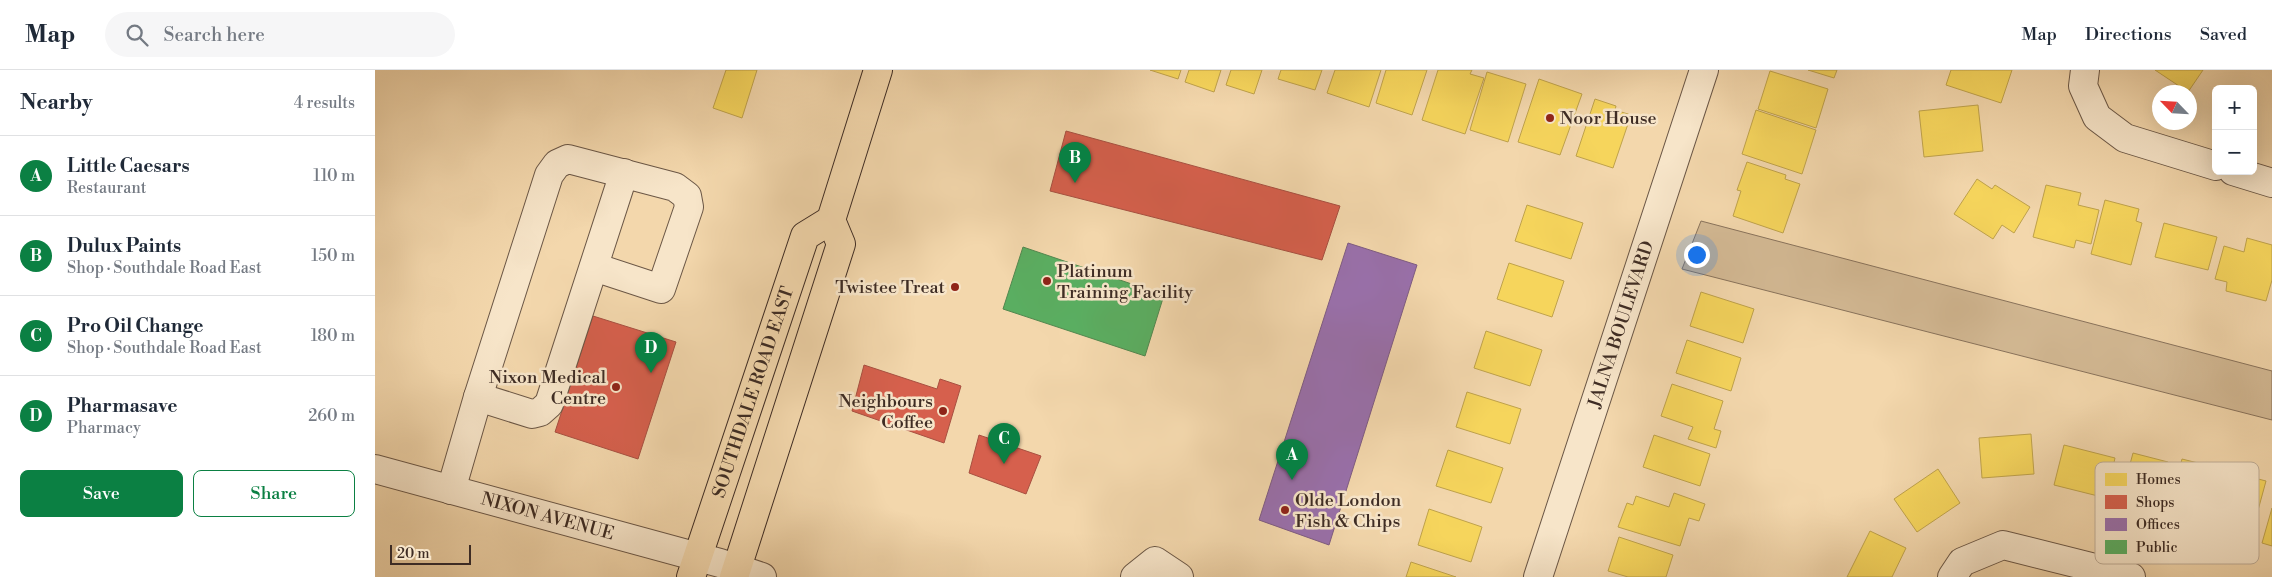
<!DOCTYPE html>
<html lang="en">
<head>
<meta charset="utf-8">
<style>
  body { margin:0; font-family:"Libre Bodoni",serif; background:#f6f6f7; color:#1f2937 }
  .controls { position:absolute; right:15px; top:15px; display:grid; overflow:hidden; border-radius:8px; box-shadow:0 5px 20px #0002 }
  .controls button { width:45px; height:45px; display:grid; place-items:center; padding:0; border:0; border-bottom:1px solid #e0e1e3; background:#fff; color:#1f2937; font:25px sans-serif }
  .compass { position:absolute; left:1777px; top:15px; width:45px; height:45px; border-radius:50%; background:#fff; box-shadow:0 5px 20px #0002; rotate:295deg }
  .scale { position:absolute; left:15px; bottom:12px; width:81px; box-sizing:border-box; padding-left:5px; border:2px solid #3e2c24; border-top:0; font-size:14px; line-height:18px; white-space:nowrap; color:#3e2c24; -webkit-text-stroke:4px #f7e5c9; paint-order:stroke }
  .you { position:absolute; left:1321px; top:184px; width:18px; height:18px; margin:-12px; border:4px solid #fff; border-radius:50%; background:#1a73e8; box-shadow:0 0 0 8px #1a73e833 }
  .badge { display:grid; place-items:center; width:32px; height:32px; border-radius:50%; background:#0b8043; color:#fff; font-size:16px; font-weight:700 }
  .pin { position:absolute; translate:-50% -41px; filter:drop-shadow(0 1px 2px #0008) }
  .pin::after { content:''; position:absolute; top:26px; width:18px; height:15px; background:inherit; clip-path:polygon(0 0,100% 0,50% 100%) }
  .list { margin:0; padding:0; list-style:none }
  h2 { display:flex; justify-content:space-between; align-items:center; height:65px; margin:0; padding:0 20px; font-size:21px }
  h2 small { font-size:16px; font-weight:400; color:#747a83 }
  .list li { display:grid; grid-template-columns:32px 1fr auto; gap:15px; align-items:center; box-sizing:border-box; height:80px; padding:0 20px; border-top:1px solid #e0e1e3 }
  .list b { display:block; font-size:19px; white-space:nowrap }
  .list p { margin:0; font-size:16px; white-space:nowrap; color:#747a83 }
  .list em { font-size:16px; font-style:normal; color:#747a83 }
  .actions { display:flex; gap:10px; padding:15px 20px }
  .actions a { flex:1; padding:11px 0; border:1px solid #0b8043; border-radius:8px; text-align:center; font-size:18px; color:#0b8043 }
  .actions .main { background:#0b8043; color:#fff }
  .icon { flex:none; width:28px; height:28px; fill:none; stroke:currentColor; stroke-width:2; stroke-linecap:round; stroke-linejoin:round }
  .map { position:relative; flex:none; width:1897px; height:507px; overflow:hidden }
  header { display:flex; align-items:center; gap:30px; box-sizing:border-box; height:70px; padding:0 25px; background:#fff; border-bottom:1px solid #e0e1e3 }
  header strong { font-size:24px }
  nav { display:flex; gap:28px; margin-inline-start:auto; font-size:18px }
  .search { width:350px; height:45px; background:#f6f6f7; display:flex; align-items:center; gap:12px; box-sizing:border-box; padding:0 18px; border-radius:28px; color:#747a83; font-size:19px }
  main { display:flex }
  aside { flex:1; background:#fff }
  .map>svg:first-child { display:block }
  .green { fill:#d4ba95; stroke:#89735c }
  .homes { fill:#f6d55c; stroke:#bfa24b }
  .shops { fill:#d6604d; stroke:#a85041 }
  .offices { fill:#9970ab; stroke:#7e5c82 }
  .public { fill:#5aae61; stroke:#52874f }
  .lines { fill:none; stroke-linecap:round; stroke-linejoin:round }
  .minor-casing { stroke:#6b5746; stroke-width:30 }
  .major-casing { stroke:#3e2c24; stroke-width:30 }
  .minor { stroke:#f7e5c9; stroke-width:28 }
  .major { stroke:#f3d7ac; stroke-width:28 }
  .poi-dot { fill:#8f2418; stroke:#f7e5c9; stroke-width:2 }
  .labels { text-anchor:middle; stroke-width:5; stroke-linejoin:round; paint-order:stroke }
  .poi-label { font-size:18px; fill:#3e2c24; stroke:#f7e5c9; text-anchor:start }
  .street-label { font-size:18px; fill:#3e2c24; stroke:#f7e5c9 }
  .key { fill:#f7e5c9; stroke:#c0ae98; stroke-width:1 }
  .key-label { font-size:14px; fill:#3e2c24 }
</style>
</head>
<body>
<header>
<strong>Map</strong>
<div class="search"><svg class="icon" aria-label="search" viewBox="0 0 24 24"><circle cx="10" cy="10" r="6"/><path d="M15 15l6 6"/></svg>Search here</div>
<nav><a>Map</a><a>Directions</a><a>Saved</a></nav>
</header>
<main>
<aside>
<h2>Nearby<small>4 results</small></h2>
<ul class="list">
<li><span class="badge">A</span><div><b>Little Caesars</b><p>Restaurant</p></div><em>110 m</em></li>
<li><span class="badge">B</span><div><b>Dulux Paints</b><p>Shop · Southdale Road East</p></div><em>150 m</em></li>
<li><span class="badge">C</span><div><b>Pro Oil Change</b><p>Shop · Southdale Road East</p></div><em>180 m</em></li>
<li><span class="badge">D</span><div><b>Pharmasave</b><p>Pharmacy</p></div><em>260 m</em></li>
</ul>
<div class="actions"><a class="main">Save</a><a>Share</a></div>
</aside>
<div class="map">
<svg width="1897" height="507" viewBox="0 0 1897 507">
  <rect width="100%" height="100%" fill="#f3d7ac"/>
  <filter id="stains"><feTurbulence type="fractalNoise" baseFrequency=".004" numOctaves="4"/><feColorMatrix values="0 0 0 0 .2 0 0 0 0 .09 0 0 0 0 .02 0 0 0 .5 -.17"/></filter>
  <radialGradient id="worn" r=".72"><stop offset=".6" stop-color="#630" stop-opacity="0"/><stop offset="1" stop-color="#630" stop-opacity=".3"/></radialGradient>
  <!-- green -->
  <path class="green" d="M 1326,151 L 1897,301 L 1897,350 L 1307,199 Z"/>
  <!-- homes -->
  <path class="homes" d="M 351,0 L 382,0 L 367,48 L 338,38 Z
    M 775,0 L 806,0 L 803,9 Z
    M 814,0 L 846,0 L 839,22 L 810,12 Z
    M 856,0 L 887,0 L 879,24 L 851,15 Z
    M 906,0 L 947,0 L 940,20 L 903,9 Z
    M 960,0 L 1006,0 L 994,37 L 952,23 Z
    M 1011,0 L 1052,0 L 1037,45 L 1001,33 Z
    M 1063,0 L 1097,0 L 1095,4 L 1109,8 L 1090,64 L 1047,50 Z
    M 1433,0 L 1462,0 L 1459,8 Z
    M 1576,0 L 1637,0 L 1626,33 L 1571,15 Z
    M 1780,0 L 1828,0 L 1813,22 Z
    M 1395,1 L 1453,19 L 1441,58 L 1383,39 Z
    M 1112,2 L 1151,14 L 1133,72 L 1095,60 Z
    M 1164,9 L 1207,24 L 1185,85 L 1143,72 Z
    M 1220,29 L 1241,36 L 1240,40 L 1256,45 L 1238,98 L 1201,86 Z
    M 1603,35 L 1608,81 L 1549,87 L 1544,41 Z
    M 1381,40 L 1441,60 L 1427,104 L 1367,84 Z
    M 1372,92 L 1411,105 L 1410,109 L 1425,114 L 1408,163 L 1358,146 L 1366,121 L 1362,120 Z
    M 1602,109 L 1617,119 L 1620,115 L 1655,137 L 1639,163 L 1627,155 L 1618,169 L 1579,144 Z
    M 1671,115 L 1706,123 L 1703,135 L 1724,140 L 1716,174 L 1701,170 L 1699,178 L 1658,167 Z
    M 1730,130 L 1764,139 L 1761,151 L 1767,153 L 1756,195 L 1716,184 Z
    M 1152,135 L 1208,153 L 1196,189 L 1140,171 Z
    M 1789,153 L 1842,167 L 1833,200 L 1780,187 Z
    M 1872,168 L 1897,175 L 1897,210 L 1891,231 L 1851,221 L 1852,212 L 1840,209 L 1849,176 L 1869,182 Z
    M 1134,193 L 1189,211 L 1177,247 L 1122,229 Z
    M 1326,222 L 1379,239 L 1368,273 L 1315,256 Z
    M 1111,261 L 1167,280 L 1155,316 L 1099,298 Z
    M 1312,270 L 1366,288 L 1356,321 L 1301,303 Z
    M 1297,314 L 1348,331 L 1339,359 L 1346,361 L 1341,378 L 1313,369 L 1318,357 L 1286,346 Z
    M 1092,322 L 1146,339 L 1135,374 L 1081,357 Z
    M 1656,364 L 1659,404 L 1607,408 L 1604,368 Z
    M 1279,365 L 1335,384 L 1325,416 L 1268,397 Z
    M 1689,375 L 1740,388 L 1731,428 L 1679,415 Z
    M 1073,380 L 1128,398 L 1116,433 L 1061,416 Z
    M 1758,383 L 1793,392 L 1779,444 L 1744,435 Z
    M 1807,389 L 1843,398 L 1829,453 L 1793,444 Z
    M 1563,399 L 1585,433 L 1542,462 L 1519,429 Z
    M 1856,402 L 1891,411 L 1876,466 L 1841,456 Z
    M 1299,423 L 1330,434 L 1324,451 L 1314,448 L 1305,476 L 1243,457 L 1252,433 L 1258,435 L 1261,426 L 1294,437 Z
    M 1897,438 L 1897,476 L 1887,473 Z
    M 1054,439 L 1107,457 L 1096,492 L 1043,475 Z
    M 1495,461 L 1531,478 L 1517,507 L 1472,507 Z
    M 1244,467 L 1298,485 L 1291,507 L 1253,507 L 1233,501 Z
    M 1036,492 L 1081,507 L 1031,507 Z"/>
  <!-- shops -->
  <path class="shops" d="M 691,61 L 965,136 L 947,190 L 675,121 Z
    M 218,246 L 301,272 L 263,389 L 180,362 Z
    M 489,295 L 562,319 L 565,309 L 586,316 L 569,373 L 477,341 Z
    M 604,365 L 666,386 L 651,424 L 594,403 Z"/>
  <!-- offices -->
  <path class="offices" d="M 973,173 L 1042,195 L 954,475 L 884,450 Z"/>
  <!-- public -->
  <path class="public" d="M 648,177 L 789,225 L 770,286 L 628,239 Z"/>
  <g class="lines">
    <!-- minor casing -->
    <g class="minor-casing">
      <g id="minor">
        <path d="M 1710,0 L 1708,16 L 1722,47 L 1750,68 L 1841,96"/>
        <path d="M 1858,101 L 1897,113"/>
        <path d="M 103,327 L 157,344 L 165,342 L 174,334 L 249,103"/>
        <path id="s1" d="M 0,399 L 345,493 L 387,507"/>
        <path d="M 76,420 L 103,327 L 174,105 L 182,94 L 193,89 L 300,117 L 312,126 L 314,137 L 286,219 L 219,197"/>
        <path d="M 760,507 L 780,491 L 804,507"/>
        <path id="s2" d="M 1163,507 L 1329,0"/>
        <path d="M 1577,507 L 1587,492 L 1628,475 L 1756,507"/>
      </g>
    </g>
    <!-- major casing -->
    <g class="major-casing">
      <g id="major">
        <path id="s3" d="M 316,507 L 430,166 L 456,150 L 503,0"/>
        <path d="M 359,507 L 466,174 L 456,150"/>
      </g>
    </g>
    <!-- minor -->
    <use href="#minor" class="minor"/>
    <!-- major -->
    <use href="#major" class="major"/>
  </g>
  <!-- markers -->
  <g class="poi-dot">
    <circle cx="1175" cy="48" r="5"/>
    <circle cx="672" cy="211" r="5"/>
    <circle cx="580" cy="217" r="5"/>
    <circle cx="241" cy="317" r="5"/>
    <circle cx="568" cy="341" r="5"/>
    <circle cx="910" cy="440" r="5"/>
  </g>
  <g class="labels">
    <!-- poi labels -->
    <g class="poi-label">
      <text x="1185" y="54">Noor House</text>
      <text x="682" y="207">Platinum<tspan x="682" dy="21">Training Facility</tspan></text>
      <text x="570" y="223" text-anchor="end">Twistee Treat</text>
      <text x="231" y="313" text-anchor="end">Nixon Medical<tspan x="231" dy="21">Centre</tspan></text>
      <text x="558" y="337" text-anchor="end">Neighbours<tspan x="558" dy="21">Coffee</tspan></text>
      <text x="920" y="436">Olde London<tspan x="920" dy="21">Fish &amp; Chips</tspan></text>
    </g>
    <!-- street labels -->
    <g class="street-label">
      <text dy="6" stroke="none"><textPath href="#s2" startOffset="266">JALNA BOULEVARD</textPath></text>
      <text dy="6" stroke="none"><textPath href="#s3" startOffset="195">SOUTHDALE ROAD EAST</textPath></text>
      <text dy="6" stroke="none"><textPath href="#s1" startOffset="179">NIXON AVENUE</textPath></text>
    </g>
  </g>
  <!-- legend -->
  <rect x="1720" y="392" width="164" height="102" rx="8" class="key"/>
  <rect x="1730" y="403" width="22" height="13" fill="#f6d55c"/>
  <rect x="1730" y="425" width="22" height="14" fill="#d6604d"/>
  <rect x="1730" y="448" width="22" height="13" fill="#9970ab"/>
  <rect x="1730" y="470" width="22" height="14" fill="#5aae61"/>
  <g class="key-label">
    <text x="1761" y="414">Homes</text>
    <text x="1761" y="437">Shops</text>
    <text x="1761" y="459">Offices</text>
    <text x="1761" y="482">Public</text>
  </g>
  <rect width="100%" height="100%" filter="url(#stains)"/>
  <rect width="100%" height="100%" fill="url(#worn)"/>
</svg>
<div class="controls">
<button>+</button>
<button>−</button>
</div>
<svg class="compass" viewBox="-18 -18 36 36"><path d="M0-13l5 13h-10z" fill="#e53935"/><path d="M0 13l5-13h-10z" fill="#747a83"/></svg>
<div class="scale">20 m</div>
<div class="you"></div>
<div class="pin badge" style="left:917px;top:410px">A</div>
<div class="pin badge" style="left:700px;top:113px">B</div>
<div class="pin badge" style="left:629px;top:394px">C</div>
<div class="pin badge" style="left:276px;top:303px">D</div>
</div>
</main>
</body>
</html>
